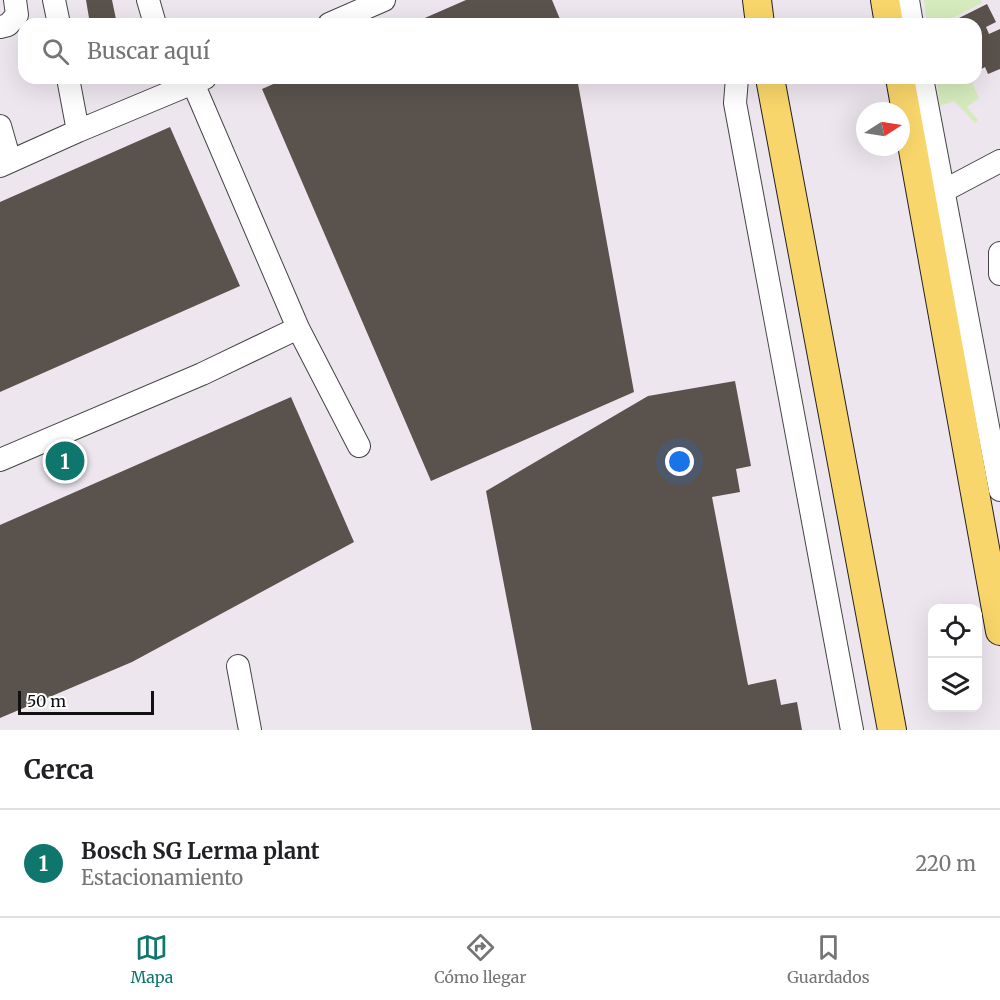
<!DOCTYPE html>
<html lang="es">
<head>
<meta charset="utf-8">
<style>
  body { margin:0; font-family:Merriweather,serif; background:#f6f6f6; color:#202124 }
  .controls { position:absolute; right:18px; bottom:18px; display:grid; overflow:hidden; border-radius:12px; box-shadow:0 6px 24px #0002 }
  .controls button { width:54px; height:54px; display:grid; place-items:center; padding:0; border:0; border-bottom:2px solid #e0e0e0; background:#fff; color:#202124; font:30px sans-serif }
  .compass { position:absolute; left:856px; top:102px; width:54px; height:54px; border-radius:50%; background:#fff; box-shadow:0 6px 24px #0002; rotate:78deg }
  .scale { position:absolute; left:18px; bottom:15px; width:136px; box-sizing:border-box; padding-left:6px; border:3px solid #111; border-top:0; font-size:16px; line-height:21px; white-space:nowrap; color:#111; -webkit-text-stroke:4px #fff; paint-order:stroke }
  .you { position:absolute; left:680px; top:462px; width:21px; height:21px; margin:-15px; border:4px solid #fff; border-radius:50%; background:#1a73e8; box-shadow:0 0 0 9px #1a73e833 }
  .badge { display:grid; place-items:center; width:39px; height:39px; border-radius:50%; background:#0f766e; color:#fff; font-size:20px; font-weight:700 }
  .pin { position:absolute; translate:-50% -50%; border:3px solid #fff; box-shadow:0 2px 6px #0006 }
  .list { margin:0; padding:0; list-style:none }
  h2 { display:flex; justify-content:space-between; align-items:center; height:78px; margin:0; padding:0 24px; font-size:26px }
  h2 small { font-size:20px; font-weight:400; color:#757577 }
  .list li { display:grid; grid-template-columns:39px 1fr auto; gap:18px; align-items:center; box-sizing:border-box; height:108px; padding:0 24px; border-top:2px solid #e0e0e0 }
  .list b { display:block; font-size:22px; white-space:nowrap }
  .list p { margin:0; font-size:20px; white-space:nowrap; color:#757577 }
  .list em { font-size:20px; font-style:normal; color:#757577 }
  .icon { flex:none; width:33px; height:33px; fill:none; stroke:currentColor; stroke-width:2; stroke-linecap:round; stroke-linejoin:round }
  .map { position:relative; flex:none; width:1000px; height:730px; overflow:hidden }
  .search { position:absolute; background:#fff; box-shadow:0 6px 24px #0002; left:18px; right:18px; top:18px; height:66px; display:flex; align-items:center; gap:15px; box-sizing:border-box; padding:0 21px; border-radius:18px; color:#757577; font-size:22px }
  .sheet { height:186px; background:#fff }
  nav { display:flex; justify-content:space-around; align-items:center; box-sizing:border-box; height:84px; border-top:2px solid #e0e0e0; background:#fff; font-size:16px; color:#757577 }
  nav a { display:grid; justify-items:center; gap:3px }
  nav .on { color:#0f766e }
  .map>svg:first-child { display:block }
  .industrial { fill:#eee6ef; fill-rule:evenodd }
  .green { fill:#d5ebbd }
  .building { fill:#5a524d }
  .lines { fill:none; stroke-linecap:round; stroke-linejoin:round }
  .minor-casing { stroke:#444; stroke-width:24 }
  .major-casing { stroke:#222; stroke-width:30 }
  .minor { stroke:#fff; stroke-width:22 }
  .major { stroke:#f9d66b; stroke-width:28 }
</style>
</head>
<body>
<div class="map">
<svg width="1000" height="730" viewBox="0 0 1000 730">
  <rect width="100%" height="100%" fill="#fffdf5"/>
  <!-- industrial -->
  <path class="industrial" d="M 0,0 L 1000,0 L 1000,730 L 0,730 ZM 24,24 L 976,24 L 976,78 L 24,78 ZM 865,111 L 901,111 L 901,147 L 865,147 ZM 932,608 L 978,608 L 978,708 L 932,708 Z"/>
  <!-- green -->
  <path class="green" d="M 924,0 L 981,0 L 982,3 L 949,20 L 950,24 L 927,24 Z
    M 936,78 L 970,78 L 979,98 L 967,107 L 978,120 L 975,123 L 954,101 L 940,106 Z"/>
  <!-- building -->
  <path class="building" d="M 86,0 L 112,0 L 117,24 L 90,24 Z
    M 466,0 L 552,0 L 562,24 L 411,24 Z
    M 987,4 L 996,22 L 986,27 L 989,34 L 1000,29 L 1000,69 L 988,74 L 985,67 L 976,72 L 976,24 L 959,24 L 957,19 Z
    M 287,78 L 577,78 L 634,392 L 431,481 L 262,89 Z
    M 170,127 L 240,286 L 0,392 L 0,202 Z
    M 735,381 L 751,466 L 736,469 L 740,492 L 712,497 L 748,685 L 776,679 L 781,705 L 797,702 L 802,730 L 532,730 L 486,491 L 648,396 Z
    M 291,397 L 354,542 L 132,662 L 0,718 L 0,525 Z"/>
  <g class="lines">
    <!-- minor casing -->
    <g class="minor-casing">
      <path id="minor" d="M 54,0 L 59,24
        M 148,0 L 155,24
        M 908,0 L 912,24
        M 329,24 L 384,0
        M 0,27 L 8,25 L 17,15 L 15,0
        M 68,78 L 78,131
        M 737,78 L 735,103 L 852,730
        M 922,78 L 1000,490
        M 193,83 L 298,328 L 359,446
        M 0,126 L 10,161
        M 0,166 L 78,131 L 205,78
        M 932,197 L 1000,161
        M 1000,253 L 1000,274
        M 0,460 L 202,374 L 298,328
        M 238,666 L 250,730"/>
    </g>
    <!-- major casing -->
    <g class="major-casing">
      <path id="major" d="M 757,0 L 760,24
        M 885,0 L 889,24
        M 770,78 L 892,730
        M 900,78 L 1000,631"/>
    </g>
    <!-- minor -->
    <use href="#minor" class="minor"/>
    <!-- major -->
    <use href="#major" class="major"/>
  </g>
</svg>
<div class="controls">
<button><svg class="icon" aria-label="locate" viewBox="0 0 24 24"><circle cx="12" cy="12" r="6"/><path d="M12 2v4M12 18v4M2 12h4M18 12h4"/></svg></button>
<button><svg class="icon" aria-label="layers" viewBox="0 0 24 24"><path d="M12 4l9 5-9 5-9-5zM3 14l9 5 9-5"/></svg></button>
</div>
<svg class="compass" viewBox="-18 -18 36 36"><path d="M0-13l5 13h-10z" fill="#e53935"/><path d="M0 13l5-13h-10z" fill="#757577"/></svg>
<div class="scale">50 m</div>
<div class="you"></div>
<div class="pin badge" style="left:65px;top:461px">1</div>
<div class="search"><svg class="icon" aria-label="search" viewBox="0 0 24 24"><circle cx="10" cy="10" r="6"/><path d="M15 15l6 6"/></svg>Buscar aquí</div>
</div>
<section class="sheet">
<h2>Cerca<small></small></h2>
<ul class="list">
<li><span class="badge">1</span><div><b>Bosch SG Lerma plant</b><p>Estacionamiento</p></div><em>220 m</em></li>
</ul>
</section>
<nav>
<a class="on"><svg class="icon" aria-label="map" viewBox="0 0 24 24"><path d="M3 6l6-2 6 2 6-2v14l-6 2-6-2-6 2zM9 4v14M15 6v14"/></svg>Mapa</a>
<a><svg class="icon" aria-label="directions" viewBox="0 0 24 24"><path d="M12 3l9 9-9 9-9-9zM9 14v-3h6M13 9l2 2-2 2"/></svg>Cómo llegar</a>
<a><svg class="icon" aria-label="saved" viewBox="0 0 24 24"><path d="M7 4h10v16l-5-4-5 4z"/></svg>Guardados</a>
</nav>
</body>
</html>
